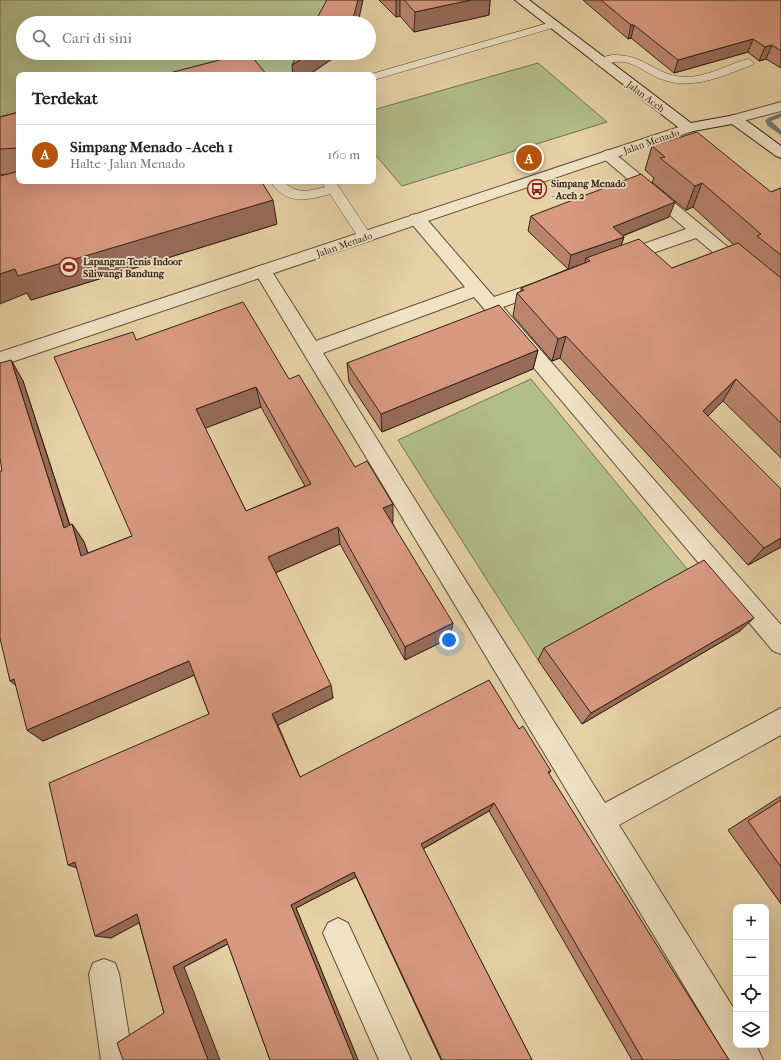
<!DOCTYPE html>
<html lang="id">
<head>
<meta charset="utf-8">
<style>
  body { margin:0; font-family:"IM FELL French Canon",serif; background:#f6f6f6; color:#222 }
  .controls { position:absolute; right:12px; bottom:12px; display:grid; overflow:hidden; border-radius:8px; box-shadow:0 4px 16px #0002 }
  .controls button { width:36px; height:36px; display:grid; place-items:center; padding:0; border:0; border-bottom:1px solid #e0e0e0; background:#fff; color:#222; font:20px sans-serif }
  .you { position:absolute; left:449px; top:640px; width:14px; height:14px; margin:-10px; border:3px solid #fff; border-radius:50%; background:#1a73e8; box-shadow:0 0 0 6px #1a73e833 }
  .badge { display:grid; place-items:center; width:26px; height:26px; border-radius:50%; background:#b45309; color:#fff; font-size:13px; font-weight:700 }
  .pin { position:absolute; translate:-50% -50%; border:2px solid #fff; box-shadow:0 1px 4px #0006 }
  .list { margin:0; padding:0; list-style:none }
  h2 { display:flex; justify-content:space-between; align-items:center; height:52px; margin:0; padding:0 16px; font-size:17px }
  h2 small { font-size:13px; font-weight:400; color:#767676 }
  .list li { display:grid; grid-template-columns:26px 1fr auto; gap:12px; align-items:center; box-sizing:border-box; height:60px; padding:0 16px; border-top:1px solid #e0e0e0 }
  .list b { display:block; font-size:15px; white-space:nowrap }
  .list p { margin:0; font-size:13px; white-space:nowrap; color:#767676 }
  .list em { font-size:13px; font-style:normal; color:#767676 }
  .icon { flex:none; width:22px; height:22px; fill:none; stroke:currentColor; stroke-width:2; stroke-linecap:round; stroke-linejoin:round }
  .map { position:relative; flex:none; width:781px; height:1060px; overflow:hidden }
  .search { position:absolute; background:#fff; box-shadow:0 4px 16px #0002; left:16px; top:16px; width:360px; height:44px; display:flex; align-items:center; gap:10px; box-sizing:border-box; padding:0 14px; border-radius:22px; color:#767676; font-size:15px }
  .panel { position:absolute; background:#fff; box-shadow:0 4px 16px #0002; left:16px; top:72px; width:360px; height:112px; border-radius:8px }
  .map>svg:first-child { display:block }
  .green { fill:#b1bd8a; stroke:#72704f }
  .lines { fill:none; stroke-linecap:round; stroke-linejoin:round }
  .stream { fill:#737a74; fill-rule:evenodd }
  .service-casing { stroke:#604e38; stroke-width:1 }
  .minor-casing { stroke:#604e38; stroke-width:2 }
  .tertiary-casing { stroke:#604e38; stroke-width:2 }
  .secondary-casing { stroke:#342214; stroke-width:2 }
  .service { fill:#efe2c5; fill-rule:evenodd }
  .minor { fill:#efe2c5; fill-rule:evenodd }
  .tertiary { fill:#efe2c5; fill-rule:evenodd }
  .secondary { fill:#efe2c5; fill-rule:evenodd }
  .wall { fill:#ba846f; stroke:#342214; fill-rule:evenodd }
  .shaded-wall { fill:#976b5a; stroke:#342214 }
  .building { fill:#d89981; stroke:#342214; fill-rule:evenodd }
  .labels { text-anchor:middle; stroke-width:3.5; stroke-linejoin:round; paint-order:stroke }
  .far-street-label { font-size:10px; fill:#342214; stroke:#efe2c5 }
  .far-poi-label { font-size:10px; font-weight:bold; fill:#342214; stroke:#efe2c5; text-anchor:start }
</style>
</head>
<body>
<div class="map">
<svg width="781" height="1060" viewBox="0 0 781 1060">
  <rect width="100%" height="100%" fill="#e6d2a6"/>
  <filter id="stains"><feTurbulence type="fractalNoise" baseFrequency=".005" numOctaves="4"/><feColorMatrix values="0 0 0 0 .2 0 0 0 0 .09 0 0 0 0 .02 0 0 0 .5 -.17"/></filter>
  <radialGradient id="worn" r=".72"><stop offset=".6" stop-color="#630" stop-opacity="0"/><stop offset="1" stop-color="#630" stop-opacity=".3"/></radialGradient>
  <!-- green -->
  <path class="green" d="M 0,0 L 356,0 L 357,23 L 23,23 L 23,53 L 341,53 L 315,71 L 305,75 L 19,75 L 19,176 L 0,182 Z
    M 538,63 L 607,122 L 402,186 L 373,152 L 373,110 Z
    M 531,379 L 692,575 L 538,660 L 398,440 Z"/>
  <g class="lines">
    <!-- stream -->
    <path class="stream" d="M 781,113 L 781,117 L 771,121 L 781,130 L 781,135 L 768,126 L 765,121 L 768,118 Z"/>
    <!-- service casing -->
    <g class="service-casing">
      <path id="service" d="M 552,22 L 558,25 L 556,27 L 377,79 L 373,80 L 373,75 L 368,75 Z
        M 612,55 C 643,54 651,71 676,76 C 701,81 725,65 748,59 L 752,61 L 754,63 L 752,65 C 723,76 692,91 661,79 C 649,75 640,66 628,63 C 617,59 606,66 595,63 L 593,61 L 595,59 Z
        M 270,181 L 284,181 C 296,195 309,191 325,187 L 321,181 L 335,181 L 372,237 L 370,240 L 365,242 L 360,240 L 330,194 C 305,201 286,205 270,181 Z"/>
    </g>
    <!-- minor casing -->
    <g class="minor-casing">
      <path id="minor" d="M 608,150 L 613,152 L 781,291 L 781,307 L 775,305 L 696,238 L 627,262 L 621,264 L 615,262 L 612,258 L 615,254 L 686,229 L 603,158 L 600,155 L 603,152 Z
        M 417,214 L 423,215 L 494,297 L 544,280 L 550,282 L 553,286 L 550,290 L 503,307 L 781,625 L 781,654 L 773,651 L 474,297 L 323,353 L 605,803 L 781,708 L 781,735 L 619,825 L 736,1012 L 736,1045 L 756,1045 L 763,1060 L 729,1060 L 254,271 L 257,267 L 263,265 L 269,267 L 316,341 L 465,287 L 411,223 L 409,219 L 411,215 Z
        M 338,918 L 348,923 L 411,1060 L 379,1060 L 323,933 L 328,923 Z
        M 104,959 L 115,963 L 119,974 L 133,1060 L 101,1060 L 89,974 L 93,963 Z"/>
    </g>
    <!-- tertiary casing -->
    <g class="tertiary-casing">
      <path id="tertiary" d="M 781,102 L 781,111 L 735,123 L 730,122 L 728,119 L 730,116 Z
        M 688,124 L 693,125 L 695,128 L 693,131 L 0,366 L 0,352 Z"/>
    </g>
    <!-- secondary casing -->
    <g class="secondary-casing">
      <path id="secondary" d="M 515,0 L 529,0 L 691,123 L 735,115 L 740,116 L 781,146 L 781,158 L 776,156 L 732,124 L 688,132 L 683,131 Z"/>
    </g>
    <!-- service -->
    <use href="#service" class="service"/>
    <!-- minor -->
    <use href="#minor" class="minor"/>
    <!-- tertiary -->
    <use href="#tertiary" class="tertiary"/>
    <!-- secondary -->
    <use href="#secondary" class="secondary"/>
  </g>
  <!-- wall -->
  <path class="wall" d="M 379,0 L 490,0 L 489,15 L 414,32 L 400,16 L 396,17 Z
    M 583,0 L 781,0 L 781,68 L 766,59 L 759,61 L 748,52 L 674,73 L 631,38 L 628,39 Z
    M 19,112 L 19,181 L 277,224 L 31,300 L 27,293 L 7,174 L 0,175 L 0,117 Z
    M 652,146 L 771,192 L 781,188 L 781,458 L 723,401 L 708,416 L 781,547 L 748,565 L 560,358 L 552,361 L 513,316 L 517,293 L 521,292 L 521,288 L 568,269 L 528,231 L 531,216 L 669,217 L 623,236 L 624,237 L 621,246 L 672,268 L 734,245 L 693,207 L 686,210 L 652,182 L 654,178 L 645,170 Z
    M 136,340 L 289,379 L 355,467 L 393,522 L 392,522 L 450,638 L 405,660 L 340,544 L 275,573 L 333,698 L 278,725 L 300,777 L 519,729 L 551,771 L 548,774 L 729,1060 L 632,1060 L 489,811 L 423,849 L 532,1060 L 441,1060 L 356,877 L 296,908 L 358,1060 L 270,1060 L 228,944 L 184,967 L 164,1013 L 139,922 L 111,938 L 209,714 L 194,675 L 43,741 L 27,730 L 2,471 L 11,360 L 23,381 L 70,525 L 72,524 L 84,542 L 88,553 L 132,536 ZM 261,407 L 305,486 L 246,511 L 205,428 Z
    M 538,350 L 533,369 L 382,432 L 349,382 L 347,363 Z
    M 740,631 L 582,724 L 538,660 L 544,648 Z
    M 781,796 L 781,904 L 728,830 Z"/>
  <!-- shaded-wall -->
  <path class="shaded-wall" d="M 358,0 L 363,0 L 358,23 L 349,23 Z
    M 396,0 L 400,0 L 400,16 L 396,17 Z
    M 471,0 L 490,0 L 489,15 L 414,32 L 415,12 Z
    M 631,25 L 634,25 L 631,38 L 628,39 Z
    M 753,39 L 748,52 L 674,73 L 678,60 Z
    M 772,45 L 766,59 L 759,61 L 765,47 Z
    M 310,53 L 341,53 L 308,75 L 293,75 L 292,65 Z
    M 702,183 L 693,207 L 686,210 L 695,186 Z
    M 273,200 L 277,224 L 31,300 L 27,293 L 0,304 L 0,274 L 15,269 Z
    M 675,202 L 669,217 L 609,241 L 613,227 Z
    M 624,237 L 619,251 L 586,258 L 585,263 L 568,269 L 571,255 Z
    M 566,336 L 560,358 L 552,361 L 558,339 Z
    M 538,350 L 533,369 L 382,432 L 381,414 Z
    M 11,360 L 23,381 L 76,545 L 64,528 Z
    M 736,379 L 723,401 L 692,432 L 703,411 Z
    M 256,387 L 261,407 L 203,429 L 196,409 Z
    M 393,504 L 393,522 L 383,526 L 383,508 Z
    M 72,524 L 84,542 L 94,572 L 81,556 Z
    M 338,527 L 340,544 L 273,574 L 268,557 Z
    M 781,538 L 781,547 L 748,565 L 764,548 Z
    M 754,618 L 740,631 L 582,724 L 591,713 Z
    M 453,623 L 450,638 L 405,660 L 405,647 Z
    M 189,661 L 197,674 L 43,741 L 27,730 Z
    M 14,679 L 27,694 L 10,681 Z
    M 331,685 L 333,698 L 278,725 L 272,714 Z
    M 494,803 L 489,811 L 419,851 L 421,844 Z
    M 75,862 L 83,870 L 68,865 Z
    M 354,872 L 356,877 L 296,908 L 358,1060 L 354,1060 L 291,905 Z
    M 137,914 L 150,917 L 111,938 L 95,936 Z
    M 226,939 L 235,940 L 184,967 L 220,1060 L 208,1060 L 173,967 Z"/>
  <!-- building -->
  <path class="building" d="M 326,0 L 358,0 L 354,15 L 349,23 L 314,23 L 326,2 Z
    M 404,0 L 471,0 L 415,12 Z
    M 601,0 L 781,0 L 781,51 L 772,45 L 765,47 L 753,39 L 678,60 L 634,25 L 631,25 Z
    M 240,53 L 249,53 L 267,75 L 162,75 L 227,58 Z
    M 298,53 L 310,53 L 292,65 Z
    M 19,112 L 19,148 L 0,149 L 0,117 Z
    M 697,132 L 771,192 L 781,188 L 781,255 L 757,236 L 761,234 L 702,183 L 695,186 L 660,158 L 665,157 L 652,146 Z
    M 19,171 L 19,181 L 261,181 L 273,200 L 18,276 L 15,269 L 0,274 L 0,176 Z
    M 641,174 L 675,202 L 613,227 L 624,237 L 571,255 L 531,216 Z
    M 639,239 L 672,268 L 738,243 L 781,278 L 781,423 L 736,379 L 703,411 L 781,489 L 781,538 L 764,548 L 566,336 L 558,339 L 517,293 L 524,290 L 521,288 L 590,261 L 586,258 Z
    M 243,302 L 289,379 L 299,375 L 355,467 L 367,461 L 393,504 L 383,508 L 453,623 L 405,647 L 338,527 L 268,557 L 331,685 L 272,714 L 300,777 L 489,680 L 519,729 L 523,726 L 551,771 L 548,772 L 729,1060 L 643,1060 L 494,803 L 421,844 L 532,1060 L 442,1060 L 354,872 L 291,905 L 354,1060 L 270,1060 L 226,939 L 173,967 L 208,1060 L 123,1060 L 117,1043 L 164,1013 L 137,914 L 95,936 L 75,862 L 68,865 L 49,783 L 209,714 L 189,661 L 27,730 L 14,679 L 10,681 L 0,638 L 0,471 L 2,471 L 0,458 L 0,363 L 11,360 L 64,528 L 72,524 L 81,556 L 132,536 L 54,357 L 133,332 L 136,340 ZM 256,387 L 311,484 L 246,511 L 196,409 Z
    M 499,305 L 538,350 L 381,414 L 347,363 Z
    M 704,560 L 754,618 L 591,713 L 544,648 Z
    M 781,800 L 781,867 L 748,821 Z"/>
  <!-- icons -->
  <defs>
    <g id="bus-ring" transform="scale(1)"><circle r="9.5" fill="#efe2c5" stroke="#8f2418" stroke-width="1.5"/><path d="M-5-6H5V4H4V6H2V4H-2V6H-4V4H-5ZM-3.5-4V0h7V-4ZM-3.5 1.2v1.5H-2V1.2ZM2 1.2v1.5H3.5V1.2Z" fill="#8f2418"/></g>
    <g id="stadium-ring" transform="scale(1)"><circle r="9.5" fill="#efe2c5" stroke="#8f2418" stroke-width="1.5"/><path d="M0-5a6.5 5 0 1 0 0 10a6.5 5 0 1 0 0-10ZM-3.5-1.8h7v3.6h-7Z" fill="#8f2418"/></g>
  </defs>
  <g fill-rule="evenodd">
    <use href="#bus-ring" x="537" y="189"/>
    <use href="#stadium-ring" x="69" y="267"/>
  </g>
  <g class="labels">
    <!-- far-street labels -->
    <g class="far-street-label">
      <text transform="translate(646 96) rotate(37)" y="4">Jalan Aceh</text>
      <text transform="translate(651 141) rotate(-19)" y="4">Jalan Menado</text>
      <text transform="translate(344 244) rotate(-19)" y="4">Jalan Menado</text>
    </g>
    <!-- far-poi labels -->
    <g class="far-poi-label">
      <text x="551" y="187">Simpang Menado<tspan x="551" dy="12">- Aceh 2</tspan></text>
      <text x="83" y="265">Lapangan Tenis Indoor<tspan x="83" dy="12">Siliwangi Bandung</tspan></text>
    </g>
  </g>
  <rect width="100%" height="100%" filter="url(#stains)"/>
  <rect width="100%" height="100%" fill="url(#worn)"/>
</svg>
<div class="controls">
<button>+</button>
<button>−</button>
<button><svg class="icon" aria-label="locate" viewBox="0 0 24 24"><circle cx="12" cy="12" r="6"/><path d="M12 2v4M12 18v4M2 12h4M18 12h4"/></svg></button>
<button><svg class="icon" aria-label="layers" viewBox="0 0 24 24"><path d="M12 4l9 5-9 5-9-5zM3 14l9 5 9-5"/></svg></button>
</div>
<div class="you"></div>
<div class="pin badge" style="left:529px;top:158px">A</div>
<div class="search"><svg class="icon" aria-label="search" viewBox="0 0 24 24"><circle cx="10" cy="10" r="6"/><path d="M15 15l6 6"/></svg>Cari di sini</div>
<section class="panel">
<h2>Terdekat<small></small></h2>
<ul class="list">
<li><span class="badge">A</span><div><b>Simpang Menado - Aceh 1</b><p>Halte · Jalan Menado</p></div><em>160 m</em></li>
</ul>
</section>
</div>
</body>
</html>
